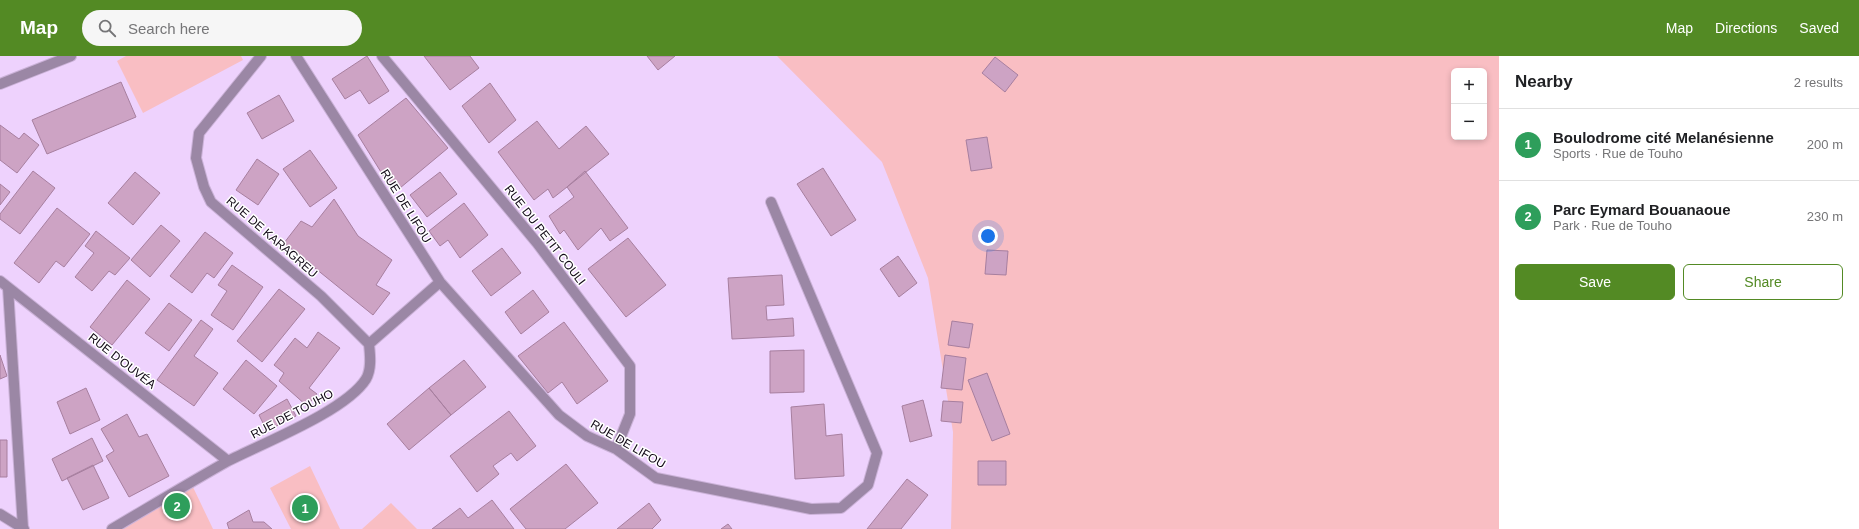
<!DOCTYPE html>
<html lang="en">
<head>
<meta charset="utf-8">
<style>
  body { margin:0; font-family:Helvetica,sans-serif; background:#f6f6f6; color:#202124 }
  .controls { position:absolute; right:12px; top:12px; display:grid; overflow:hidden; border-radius:6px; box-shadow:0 2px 6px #0003 }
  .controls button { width:36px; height:36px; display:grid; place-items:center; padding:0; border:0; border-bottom:1px solid #e0e0e0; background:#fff; color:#202124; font:20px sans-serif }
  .you { position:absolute; left:988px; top:180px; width:14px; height:14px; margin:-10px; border:3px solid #fff; border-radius:50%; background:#1a73e8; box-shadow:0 0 0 6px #1a73e833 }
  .badge { display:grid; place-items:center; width:26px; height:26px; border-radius:50%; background:#538a24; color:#fff; font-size:13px; font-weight:700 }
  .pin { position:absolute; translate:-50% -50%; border:2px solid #fff; box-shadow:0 1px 4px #0006 }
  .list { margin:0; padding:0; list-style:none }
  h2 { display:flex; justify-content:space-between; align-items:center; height:52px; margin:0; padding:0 16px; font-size:17px }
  h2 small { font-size:13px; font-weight:400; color:#757577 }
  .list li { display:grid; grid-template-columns:26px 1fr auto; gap:12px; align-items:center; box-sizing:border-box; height:72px; padding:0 16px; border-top:1px solid #e0e0e0 }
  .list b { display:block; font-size:15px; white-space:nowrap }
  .list p { margin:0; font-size:13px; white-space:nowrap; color:#757577 }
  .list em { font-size:13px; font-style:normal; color:#757577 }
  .actions { display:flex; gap:8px; padding:12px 16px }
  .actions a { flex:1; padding:9px 0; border:1px solid #538a24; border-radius:6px; text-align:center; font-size:14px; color:#538a24 }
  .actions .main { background:#538a24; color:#fff }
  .icon { flex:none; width:22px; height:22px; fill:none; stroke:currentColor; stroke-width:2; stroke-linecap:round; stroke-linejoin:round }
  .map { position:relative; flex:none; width:1499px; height:473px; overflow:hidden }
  header { display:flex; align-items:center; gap:24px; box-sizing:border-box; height:56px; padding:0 20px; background:#538a24; color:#fff }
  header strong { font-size:19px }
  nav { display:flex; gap:22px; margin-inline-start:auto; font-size:14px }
  .search { width:280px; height:36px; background:#f6f6f6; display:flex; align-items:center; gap:10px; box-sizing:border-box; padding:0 14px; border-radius:22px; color:#757577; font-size:15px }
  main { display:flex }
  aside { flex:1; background:#fff }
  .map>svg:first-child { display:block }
  .green { fill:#f9bec3; fill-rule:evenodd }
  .building { fill:#cda3c4; stroke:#a77f9f }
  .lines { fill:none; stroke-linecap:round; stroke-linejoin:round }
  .minor-casing { stroke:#cbb2d8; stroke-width:12 }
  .minor { stroke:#9b87a5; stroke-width:10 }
  .labels { text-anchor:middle; stroke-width:3; stroke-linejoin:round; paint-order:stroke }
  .street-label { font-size:12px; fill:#110816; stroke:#fff }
</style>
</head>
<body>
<header>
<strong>Map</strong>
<div class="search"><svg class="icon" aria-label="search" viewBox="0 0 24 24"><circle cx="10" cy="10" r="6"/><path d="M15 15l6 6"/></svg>Search here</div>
<nav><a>Map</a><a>Directions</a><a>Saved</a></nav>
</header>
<main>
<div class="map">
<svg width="1499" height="473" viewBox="0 0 1499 473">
  <rect width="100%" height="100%" fill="#eed2fd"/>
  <!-- green -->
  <path class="green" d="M 126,0 L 241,0 L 243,4 L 143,57 L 117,5 Z
    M 777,0 L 1499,0 L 1499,473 L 951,473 L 953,376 L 928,222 L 882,106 ZM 1454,15 L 1484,15 L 1484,81 L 1454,81 Z
    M 310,410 L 340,473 L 291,473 L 270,432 Z
    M 191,427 L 213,473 L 112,473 Z
    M 391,447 L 417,473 L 362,473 Z"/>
  <!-- building -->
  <path class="building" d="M 367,0 L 389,35 L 369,48 L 360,34 L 345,43 L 332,23 Z
    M 424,0 L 470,0 L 479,12 L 450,34 Z
    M 647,0 L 675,0 L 658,14 Z
    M 995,1 L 1018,19 L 1005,36 L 982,17 Z
    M 121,26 L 136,61 L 47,98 L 32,64 Z
    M 490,27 L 516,64 L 489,87 L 462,50 Z
    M 279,39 L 294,65 L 262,83 L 247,57 Z
    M 406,42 L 448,92 L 394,137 L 358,79 Z
    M 537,65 L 559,93 L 586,70 L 609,98 L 553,142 L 548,133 L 534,144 L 498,96 Z
    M 0,69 L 19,83 L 24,77 L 39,89 L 17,117 L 0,104 Z
    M 987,81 L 992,112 L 971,115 L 966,84 Z
    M 310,94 L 337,132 L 310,151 L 283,113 Z
    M 257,103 L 279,118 L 258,149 L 236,134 Z
    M 823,112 L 856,164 L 831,180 L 797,128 Z
    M 33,115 L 55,132 L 20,178 L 0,163 L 0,158 Z
    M 585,115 L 628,172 L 610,185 L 601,172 L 578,194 L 564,174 L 560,178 L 549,160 L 574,141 L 567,131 Z
    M 135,116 L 160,137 L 133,169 L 108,147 Z
    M 440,116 L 457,138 L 427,161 L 410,139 Z
    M 0,128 L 10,136 L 0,149 Z
    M 334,143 L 358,180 L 392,204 L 376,229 L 390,237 L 373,259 L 284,187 L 301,165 L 312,171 Z
    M 464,147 L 488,179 L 460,202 L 448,184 L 440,190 L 429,175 Z
    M 57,152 L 90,178 L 64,211 L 56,205 L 39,227 L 14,207 Z
    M 161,169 L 180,185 L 150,221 L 131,204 Z
    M 96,175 L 130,202 L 115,219 L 109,215 L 92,235 L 75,221 L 94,197 L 85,190 Z
    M 205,176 L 233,197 L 214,222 L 207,217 L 192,237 L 170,220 Z
    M 628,182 L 666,229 L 626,261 L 588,213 Z
    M 502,192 L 521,217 L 491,240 L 472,215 Z
    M 987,194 L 1008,195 L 1006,219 L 985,218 Z
    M 898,200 L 917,227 L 899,241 L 880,213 Z
    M 232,209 L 263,231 L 233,274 L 211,259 L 227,235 L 218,229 Z
    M 782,219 L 784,249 L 766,250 L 767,264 L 793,262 L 794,280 L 732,283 L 728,222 Z
    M 127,224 L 150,243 L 112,289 L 90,271 Z
    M 279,233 L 305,253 L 262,306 L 237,285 Z
    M 533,234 L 549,256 L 521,278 L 505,256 Z
    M 169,247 L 192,264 L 169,295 L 145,277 Z
    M 201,264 L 213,273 L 194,300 L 218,317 L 194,350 L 157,324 Z
    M 952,265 L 973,268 L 969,292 L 948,289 Z
    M 564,266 L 608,325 L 577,348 L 562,326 L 548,337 L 518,300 Z
    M 318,276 L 340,292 L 309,332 L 317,338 L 307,350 L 279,325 L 284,317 L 274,309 L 295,282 L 307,292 Z
    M 804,294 L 804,336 L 770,337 L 770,295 Z
    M 0,299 L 7,320 L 0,323 Z
    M 945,299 L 966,302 L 962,334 L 941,332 Z
    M 246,304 L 277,330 L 254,358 L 223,333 Z
    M 464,304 L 486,331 L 451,359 L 429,332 Z
    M 987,317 L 1010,378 L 992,385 L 968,324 Z
    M 86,332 L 100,364 L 70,378 L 57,346 Z
    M 429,332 L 451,359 L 409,394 L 387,368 Z
    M 287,343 L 296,360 L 267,375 L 259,359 Z
    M 923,344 L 932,380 L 910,386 L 902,350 Z
    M 943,345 L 963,346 L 961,367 L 941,365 Z
    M 824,348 L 826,380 L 842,378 L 844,420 L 795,423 L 791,351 Z
    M 509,355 L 536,390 L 517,405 L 511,397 L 493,410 L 499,418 L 477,436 L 450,400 Z
    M 127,358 L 139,381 L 147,378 L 169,420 L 129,441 L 106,400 L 114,395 L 101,373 Z
    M 92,382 L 103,405 L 62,425 L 52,403 Z
    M 0,384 L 7,384 L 7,421 L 0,421 Z
    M 978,405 L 1006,405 L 1006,429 L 978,429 Z
    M 566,408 L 598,447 L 565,473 L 526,473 L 510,453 Z
    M 93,409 L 109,442 L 83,454 L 67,422 Z
    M 907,423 L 928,439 L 901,473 L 867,473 Z
    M 492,444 L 514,473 L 432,473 L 460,452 L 468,462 Z
    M 649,447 L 661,464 L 652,473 L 617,473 Z
    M 249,454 L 253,466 L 264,466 L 272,473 L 229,473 L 227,467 Z
    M 728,468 L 732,473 L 721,473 Z"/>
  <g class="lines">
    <!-- minor casing -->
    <g class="minor-casing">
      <path id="minor" d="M 261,0 L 199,77 L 196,102 L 204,131 L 211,146 L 321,240 L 369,288
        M 296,0 L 440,226 L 559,359 L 587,380 L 616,393 L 656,422 L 811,453 L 841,452 L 868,429 L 877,397 L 771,146
        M 382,0 L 537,187 L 630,310 L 630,358 L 616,393
        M 0,28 L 71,0
        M 0,225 L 228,405
        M 8,232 L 23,472
        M 0,458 L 24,473
        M 112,473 C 151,450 189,427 228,405 C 263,387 346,355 366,323 C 372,313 370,298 369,288 L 440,226"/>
    </g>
    <!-- minor -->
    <use href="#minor" class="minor"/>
  </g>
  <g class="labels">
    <!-- street labels -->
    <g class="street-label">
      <text transform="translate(406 150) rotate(58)" y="4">RUE DE LIFOU</text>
      <text transform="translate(545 179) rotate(52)" y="4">RUE DU PETIT COULI</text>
      <text transform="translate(272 181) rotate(41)" y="4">RUE DE KARAGREU</text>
      <text transform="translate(122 305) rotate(38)" y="4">RUE D'OUVÉA</text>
      <text transform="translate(292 358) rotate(-28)" y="4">RUE DE TOUHO</text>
      <text transform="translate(628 388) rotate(30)" y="4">RUE DE LIFOU</text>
    </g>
  </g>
</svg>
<div class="controls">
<button>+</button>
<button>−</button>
</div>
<div class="you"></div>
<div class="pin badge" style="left:305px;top:452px;background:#2e9e5b">1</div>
<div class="pin badge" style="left:177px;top:450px;background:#2e9e5b">2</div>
</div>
<aside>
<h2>Nearby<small>2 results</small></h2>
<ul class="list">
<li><span class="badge" style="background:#2e9e5b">1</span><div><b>Boulodrome cité Melanésienne</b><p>Sports · Rue de Touho</p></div><em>200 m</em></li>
<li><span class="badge" style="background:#2e9e5b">2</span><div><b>Parc Eymard Bouanaoue</b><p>Park · Rue de Touho</p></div><em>230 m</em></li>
</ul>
<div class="actions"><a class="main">Save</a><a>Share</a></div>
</aside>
</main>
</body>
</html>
